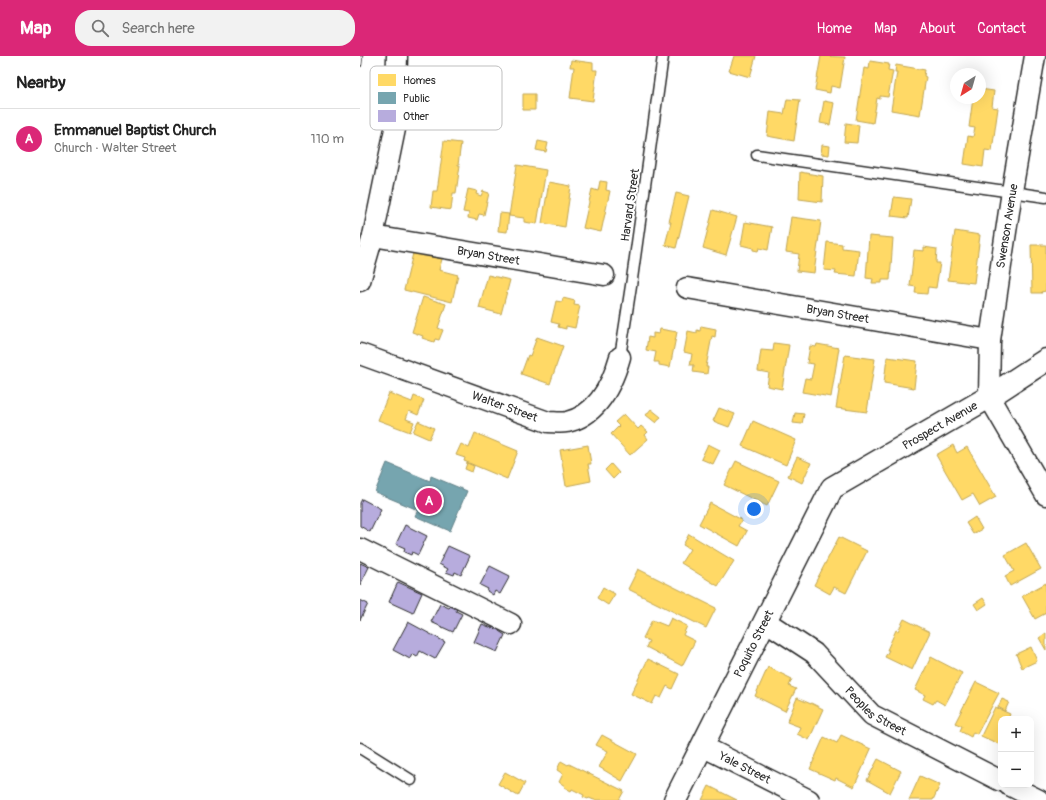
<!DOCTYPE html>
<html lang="en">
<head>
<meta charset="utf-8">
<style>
  body { margin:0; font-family:Pangolin,sans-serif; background:#f2f2f2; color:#222 }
  .controls { position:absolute; right:12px; bottom:12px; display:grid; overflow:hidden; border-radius:8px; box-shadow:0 4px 16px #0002 }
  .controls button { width:36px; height:36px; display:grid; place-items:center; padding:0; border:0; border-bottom:1px solid #e0e0e0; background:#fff; color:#222; font:20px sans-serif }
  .compass { position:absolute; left:590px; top:12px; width:36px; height:36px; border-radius:50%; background:#fff; box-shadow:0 4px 16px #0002; rotate:217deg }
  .you { position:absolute; left:394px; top:453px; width:14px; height:14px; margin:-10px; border:3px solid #fff; border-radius:50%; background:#1a73e8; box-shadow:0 0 0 6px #1a73e833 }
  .badge { display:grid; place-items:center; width:26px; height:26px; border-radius:50%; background:#db2777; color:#fff; font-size:13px; font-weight:700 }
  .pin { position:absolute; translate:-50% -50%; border:2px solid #fff; box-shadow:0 1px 4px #0006 }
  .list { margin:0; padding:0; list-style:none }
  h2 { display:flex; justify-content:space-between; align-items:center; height:52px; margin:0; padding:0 16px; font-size:17px }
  h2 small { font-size:13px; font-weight:400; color:#767676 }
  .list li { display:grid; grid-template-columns:26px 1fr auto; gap:12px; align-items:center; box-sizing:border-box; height:60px; padding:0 16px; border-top:1px solid #e0e0e0 }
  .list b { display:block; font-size:15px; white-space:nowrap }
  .list p { margin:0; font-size:13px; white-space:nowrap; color:#767676 }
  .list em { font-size:13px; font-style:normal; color:#767676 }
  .icon { flex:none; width:22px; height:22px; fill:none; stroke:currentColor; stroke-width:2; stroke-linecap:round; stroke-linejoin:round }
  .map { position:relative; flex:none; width:686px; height:744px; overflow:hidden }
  header { display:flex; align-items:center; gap:24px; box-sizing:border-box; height:56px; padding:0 20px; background:#db2777; color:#fff }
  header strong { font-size:19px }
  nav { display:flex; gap:22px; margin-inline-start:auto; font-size:14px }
  .search { width:280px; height:36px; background:#f2f2f2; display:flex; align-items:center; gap:10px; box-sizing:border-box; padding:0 14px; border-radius:16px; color:#767676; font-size:15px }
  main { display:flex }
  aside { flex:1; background:#fff }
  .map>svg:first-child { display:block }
  .homes { fill:#ffd966; stroke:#bfa554 }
  .public { fill:#76a5af; stroke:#608087 }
  .building { fill:#b7acdd; stroke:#2b2b2b }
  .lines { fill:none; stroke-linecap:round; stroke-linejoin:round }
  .lane-casing { stroke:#2b2b2b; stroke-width:13 }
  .street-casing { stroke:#2b2b2b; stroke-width:23 }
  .secondary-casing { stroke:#2b2b2b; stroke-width:25 }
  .lane { stroke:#fff; stroke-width:10 }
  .street { stroke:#fff; stroke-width:20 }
  .secondary { stroke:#fff; stroke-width:22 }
  .rail-casing { stroke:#2b2b2b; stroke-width:4.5 }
  .rail { stroke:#fff; stroke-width:3; stroke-dasharray:9; stroke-linecap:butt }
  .labels { text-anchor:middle; stroke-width:4; stroke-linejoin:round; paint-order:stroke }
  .street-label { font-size:12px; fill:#2b2b2b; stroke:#fff }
  .key { fill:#fff; stroke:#bfbfbf; stroke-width:1 }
  .key-label { font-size:11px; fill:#2b2b2b }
</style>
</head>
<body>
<header>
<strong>Map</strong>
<div class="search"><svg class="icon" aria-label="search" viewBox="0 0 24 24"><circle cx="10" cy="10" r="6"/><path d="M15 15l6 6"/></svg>Search here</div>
<nav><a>Home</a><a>Map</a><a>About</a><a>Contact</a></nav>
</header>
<main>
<aside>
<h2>Nearby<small></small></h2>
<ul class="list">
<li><span class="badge">A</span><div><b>Emmanuel Baptist Church</b><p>Church · Walter Street</p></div><em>110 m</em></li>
</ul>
</aside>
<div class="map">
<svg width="686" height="744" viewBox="0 0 686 744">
  <rect width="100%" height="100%" fill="#fff"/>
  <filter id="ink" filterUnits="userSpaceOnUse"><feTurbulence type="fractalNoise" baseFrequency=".025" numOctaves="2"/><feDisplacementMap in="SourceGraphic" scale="8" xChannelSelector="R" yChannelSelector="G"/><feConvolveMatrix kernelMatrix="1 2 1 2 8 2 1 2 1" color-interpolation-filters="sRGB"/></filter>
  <g filter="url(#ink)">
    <!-- homes -->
    <path class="homes" d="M 374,0 L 396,0 L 390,21 L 369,15 Z
      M 461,0 L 485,1 L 480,32 L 471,30 L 470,37 L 455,34 Z
      M 211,4 L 233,7 L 233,14 L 237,14 L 233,45 L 210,42 L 214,11 L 210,11 Z
      M 510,5 L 529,8 L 528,14 L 533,15 L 528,41 L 520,40 L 520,43 L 517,42 L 513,67 L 496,64 L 504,12 L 509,13 Z
      M 536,9 L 565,14 L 564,20 L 566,21 L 560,59 L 531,54 L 537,16 L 535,16 Z
      M 620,33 L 634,35 L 632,51 L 638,52 L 632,95 L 625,94 L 623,111 L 604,108 L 608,80 L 613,81 L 615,72 L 609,71 L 613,42 L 620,42 Z
      M 163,38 L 175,38 L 175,54 L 163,54 Z
      M 427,43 L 440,44 L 434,85 L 407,80 L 410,56 L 424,58 Z
      M 464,45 L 474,47 L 470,69 L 460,67 Z
      M 486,67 L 499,69 L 497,87 L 484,86 Z
      M 84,85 L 101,87 L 98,109 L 100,109 L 96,137 L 93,137 L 91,154 L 71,151 L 73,135 L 77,135 Z
      M 178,85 L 188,87 L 186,96 L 176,94 Z
      M 462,89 L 470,90 L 469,99 L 461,98 Z
      M 157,109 L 186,114 L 177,168 L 164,166 L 164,162 L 149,160 Z
      M 440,116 L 463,120 L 462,146 L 439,143 Z
      M 240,125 L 247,126 L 246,134 L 250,135 L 241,176 L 223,172 L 232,133 L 238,135 Z
      M 189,126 L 211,130 L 205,171 L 182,167 Z
      M 108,133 L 117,135 L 116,138 L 121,140 L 123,135 L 129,137 L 124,159 L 119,158 L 117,164 L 108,162 L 109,157 L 103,156 Z
      M 316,137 L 329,140 L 316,192 L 305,189 L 311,166 L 309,166 Z
      M 534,141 L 551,143 L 548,162 L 531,160 Z
      M 353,154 L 377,161 L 366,199 L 343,192 Z
      M 140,157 L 149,158 L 147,176 L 138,175 Z
      M 431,161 L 461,165 L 454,217 L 437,215 L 439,198 L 426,196 Z
      M 385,166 L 412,171 L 408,194 L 399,192 L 398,195 L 393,194 L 393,192 L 381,189 Z
      M 595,175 L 620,179 L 614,227 L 588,224 Z
      M 509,180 L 533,182 L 530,224 L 522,224 L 522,227 L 512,227 L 513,223 L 506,222 Z
      M 467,186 L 482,188 L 482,192 L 499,194 L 496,220 L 475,218 L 476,215 L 464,214 Z
      M 55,189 L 84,196 L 79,214 L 98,219 L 92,246 L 44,234 Z
      M 671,189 L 686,189 L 686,235 L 681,236 L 682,237 L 672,237 Z
      M 564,191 L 577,193 L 576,207 L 580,207 L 576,232 L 568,231 L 567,238 L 555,237 L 556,231 L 550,230 L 554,194 L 564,195 Z
      M 128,219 L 150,224 L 141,258 L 119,252 Z
      M 63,241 L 86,248 L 78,272 L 83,274 L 79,284 L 75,283 L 74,286 L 62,282 L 63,280 L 52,276 Z
      M 203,242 L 215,245 L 214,249 L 220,250 L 215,272 L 206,270 L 206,273 L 198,271 L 199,268 L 191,266 L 196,245 L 202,246 Z
      M 341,270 L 356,273 L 355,281 L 352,280 L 346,311 L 348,311 L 347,318 L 333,316 L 334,309 L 330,309 L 332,298 L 324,296 L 328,275 L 337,277 L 337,274 L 340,275 Z
      M 300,273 L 317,276 L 310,311 L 299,309 L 299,306 L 294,306 L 296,296 L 286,294 L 288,281 L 293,282 L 293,277 L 299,278 Z
      M 177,281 L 203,290 L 190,328 L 161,318 L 168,299 L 170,300 Z
      M 414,287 L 429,289 L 422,333 L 407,330 L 409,317 L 398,315 L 401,294 L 413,295 Z
      M 457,288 L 479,292 L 471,341 L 442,336 L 445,322 L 451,323 L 454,308 L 447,307 L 450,290 L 456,291 Z
      M 485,299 L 515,303 L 507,356 L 476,352 Z
      M 527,301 L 557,305 L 554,332 L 524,327 Z
      M 29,337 L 52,346 L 54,340 L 64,344 L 58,359 L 49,355 L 46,363 L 54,366 L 50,376 L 18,364 Z
      M 359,352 L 375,358 L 369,371 L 353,365 Z
      M 291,353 L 301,361 L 296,367 L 286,359 Z
      M 435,357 L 444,358 L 442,368 L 433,367 Z
      M 264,358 L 278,373 L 281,370 L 288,376 L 285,379 L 288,383 L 270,399 L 251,378 L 259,370 L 255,366 Z
      M 58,365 L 74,372 L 69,383 L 53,376 Z
      M 393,365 L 436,384 L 426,409 L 382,390 Z
      M 115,377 L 158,395 L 147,423 L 104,405 L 105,402 L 96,399 L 101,388 L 109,392 Z
      M 348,388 L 360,394 L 353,408 L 341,403 Z
      M 228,389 L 231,408 L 228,408 L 231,425 L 206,430 L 200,394 Z
      M 593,389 L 597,397 L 607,391 L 636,441 L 620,450 L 613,438 L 602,444 L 576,399 Z
      M 437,401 L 451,407 L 442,427 L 428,420 Z
      M 376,405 L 419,425 L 407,450 L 364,429 Z
      M 107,407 L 114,410 L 112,416 L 105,413 Z
      M 251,408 L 259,417 L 253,423 L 245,414 Z
      M 350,447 L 382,464 L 378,470 L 387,475 L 379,490 L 339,468 Z
      M 615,461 L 622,473 L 613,478 L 606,467 Z
      M 329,478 L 374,505 L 358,530 L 321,507 L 330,493 L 323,489 Z
      M 479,481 L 507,495 L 486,537 L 474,531 L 470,538 L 454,529 Z
      M 666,487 L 681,513 L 650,530 L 645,520 L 654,515 L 645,499 Z
      M 278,513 L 356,552 L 346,572 L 268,533 Z
      M 686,527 L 686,557 L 675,563 L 662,540 Z
      M 243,531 L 255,538 L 248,549 L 237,542 Z
      M 623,542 L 627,548 L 618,554 L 614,548 Z
      M 311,562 L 327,570 L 323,579 L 335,585 L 322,610 L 286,591 L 289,585 L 283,582 L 292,564 L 307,570 Z
      M 544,563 L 570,576 L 552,614 L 525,601 L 529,594 L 527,594 L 536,574 L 538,575 Z
      M 686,577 L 686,594 L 679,582 Z
      M 671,591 L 677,605 L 662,612 L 656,598 Z
      M 571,601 L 602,617 L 585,649 L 576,644 L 573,648 L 563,643 L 565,639 L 555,634 Z
      M 288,603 L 319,618 L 312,633 L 307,630 L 301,642 L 296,640 L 292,648 L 271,638 Z
      M 408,611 L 432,623 L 429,630 L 436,633 L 425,655 L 395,640 Z
      M 616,626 L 639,637 L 617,678 L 613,676 L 611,681 L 600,675 L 602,670 L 595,667 Z
      M 437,642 L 451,648 L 451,647 L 463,653 L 449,684 L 437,678 L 440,671 L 427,666 Z
      M 642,643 L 649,646 L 645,655 L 638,651 Z
      M 635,651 L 650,658 L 648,663 L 641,663 L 641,689 L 621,680 Z
      M 242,679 L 277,698 L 262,725 L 239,711 L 248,695 L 236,689 Z
      M 481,679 L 511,693 L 494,731 L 476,722 L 475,724 L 450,713 L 464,681 L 477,687 Z
      M 518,703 L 541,715 L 530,737 L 507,724 Z
      M 201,705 L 208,709 L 209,708 L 264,735 L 259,744 L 234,744 L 229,742 L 228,743 L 223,741 L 224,739 L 212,733 L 211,735 L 204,731 L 205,730 L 199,726 L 203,718 L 197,714 Z
      M 145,716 L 165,727 L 158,740 L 138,728 Z
      M 560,720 L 580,729 L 573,744 L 549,744 Z
      M 349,730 L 377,744 L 342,744 Z"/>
    <!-- public -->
    <path class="public" d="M 27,407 L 70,425 L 71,420 L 107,435 L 90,475 L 55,460 L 58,454 L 15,436 Z"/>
    <!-- building -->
    <path class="building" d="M 2,443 L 21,453 L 10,476 L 0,470 L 0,447 Z
      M 45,469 L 67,480 L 58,499 L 52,496 L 51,499 L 44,496 L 45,492 L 36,488 Z
      M 88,490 L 110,500 L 101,519 L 95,516 L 94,519 L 86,516 L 88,513 L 79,508 Z
      M 0,507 L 9,511 L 0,529 Z
      M 130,510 L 150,520 L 140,538 L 135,535 L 133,539 L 127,535 L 128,533 L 120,529 Z
      M 38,526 L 62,537 L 53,557 L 29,546 Z
      M 0,544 L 8,548 L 0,564 Z
      M 80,548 L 89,552 L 91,550 L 97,552 L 96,555 L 102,558 L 93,576 L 71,566 Z
      M 48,566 L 85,586 L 75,603 L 60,595 L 57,601 L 52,598 L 50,603 L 33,594 Z
      M 122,568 L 132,572 L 133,569 L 140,572 L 139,575 L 145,579 L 137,596 L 114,586 Z"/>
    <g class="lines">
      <!-- lane casing -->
      <g class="lane-casing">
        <path id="lane" d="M 397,99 L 686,141
          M 260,301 L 272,223 L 303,0
          M 0,692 L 51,724"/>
      </g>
      <!-- street casing -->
      <g class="street-casing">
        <g id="street">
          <path d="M 675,0 L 652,135 L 630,284 L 629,341 L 686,439"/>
          <path id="s1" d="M 13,180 L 244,219"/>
          <path d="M 0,225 L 13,180 L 35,73 L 37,0"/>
          <path id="s2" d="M 327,232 L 630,284"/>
          <path id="s3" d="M 0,298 L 188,366 C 194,366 201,367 207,366 C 238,359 252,329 260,301"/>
          <path d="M 0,493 L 151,568"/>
          <path id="s4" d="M 405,565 L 454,597 L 512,659 L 641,725"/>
          <path id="s5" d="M 342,690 L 449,744"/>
          <path d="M 649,729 L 679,744"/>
        </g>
      </g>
      <!-- secondary casing -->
      <g class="secondary-casing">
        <g id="secondary">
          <path id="s6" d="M 315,744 L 472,432 L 629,341 L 686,304"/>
        </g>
      </g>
      <!-- lane -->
      <use href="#lane" class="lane"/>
      <!-- street -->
      <use href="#street" class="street"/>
      <!-- secondary -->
      <use href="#secondary" class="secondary"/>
      <!-- rail casing -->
      <g class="rail-casing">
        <path id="rail" d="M 0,9 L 1,0"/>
      </g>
      <!-- rail -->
      <use href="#rail" class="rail"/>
    </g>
  </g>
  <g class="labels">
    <!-- street labels -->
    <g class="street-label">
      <text transform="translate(270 149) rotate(-82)" y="4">Harvard Street</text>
      <text transform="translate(647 170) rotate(-81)" y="4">Swenson Avenue</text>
      <text dy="4" stroke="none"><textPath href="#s1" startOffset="117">Bryan Street</textPath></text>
      <text dy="4" stroke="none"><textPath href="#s2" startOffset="153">Bryan Street</textPath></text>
      <text dy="4" stroke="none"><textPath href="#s3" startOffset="154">Walter Street</textPath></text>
      <text dy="4" stroke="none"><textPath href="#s6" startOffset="474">Prospect Avenue</textPath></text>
      <text dy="4" stroke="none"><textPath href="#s6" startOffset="175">Poquito Street</textPath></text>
      <text dy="4" stroke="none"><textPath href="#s4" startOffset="144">Peoples Street</textPath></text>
      <text dy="4" stroke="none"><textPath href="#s5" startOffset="48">Yale Street</textPath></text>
    </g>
  </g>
  <!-- legend -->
  <rect x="10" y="10" width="132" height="64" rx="6" class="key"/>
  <rect x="18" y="18" width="18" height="12" fill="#ffd966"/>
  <rect x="18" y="36" width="18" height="12" fill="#76a5af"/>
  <rect x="18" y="54" width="18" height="12" fill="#b7acdd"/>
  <g class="key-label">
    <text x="43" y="28">Homes</text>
    <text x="43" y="46">Public</text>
    <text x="43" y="64">Other</text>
  </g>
</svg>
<div class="controls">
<button>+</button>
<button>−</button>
</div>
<svg class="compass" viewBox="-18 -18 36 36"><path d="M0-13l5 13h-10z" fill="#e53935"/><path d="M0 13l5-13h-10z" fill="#767676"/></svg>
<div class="you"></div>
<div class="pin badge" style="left:69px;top:445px">A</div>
</div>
</main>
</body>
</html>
